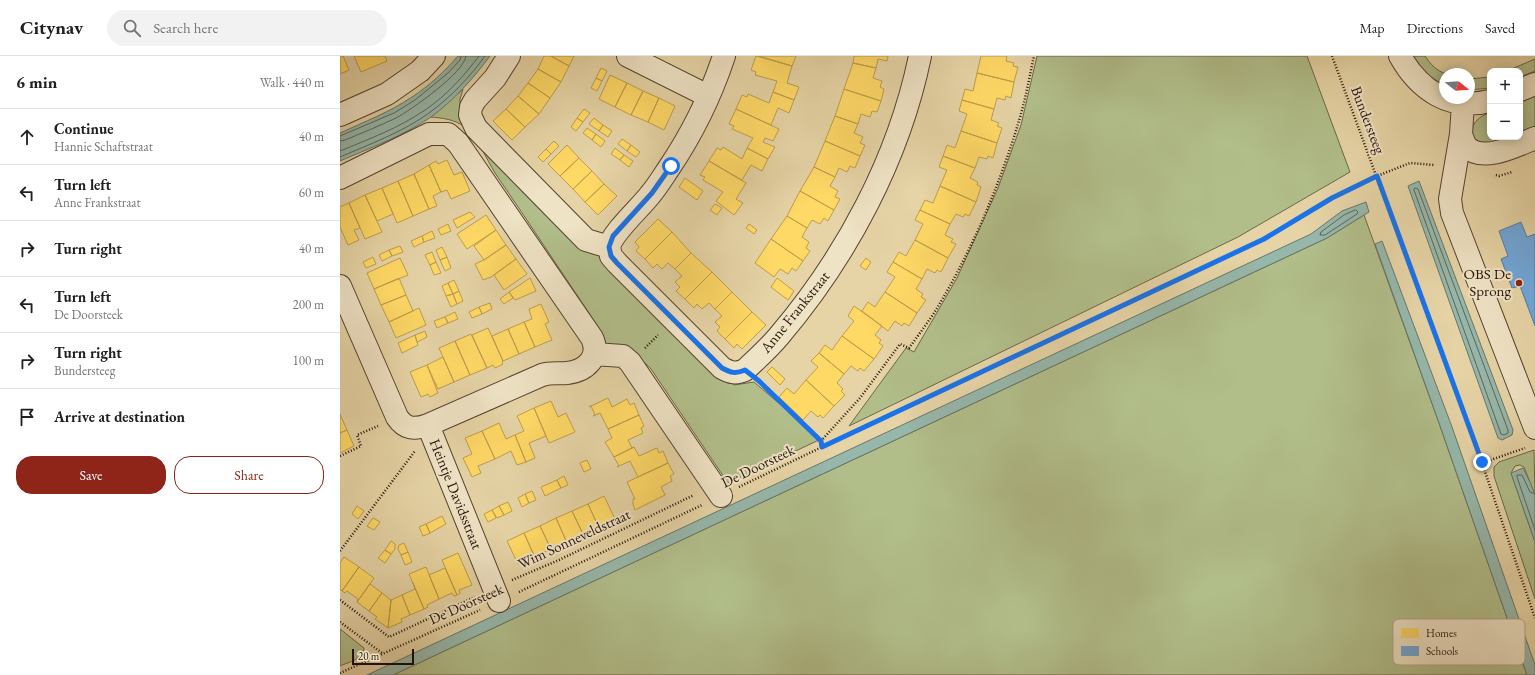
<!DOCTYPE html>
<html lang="en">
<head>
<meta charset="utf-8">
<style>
  body { margin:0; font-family:"EB Garamond",serif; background:#f2f2f2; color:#202124 }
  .controls { position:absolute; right:12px; top:12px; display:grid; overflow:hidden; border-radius:8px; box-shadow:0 2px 10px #0003 }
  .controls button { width:36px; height:36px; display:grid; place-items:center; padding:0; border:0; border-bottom:1px solid #e0e0e0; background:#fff; color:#202124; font:20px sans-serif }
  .compass { position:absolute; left:1099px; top:12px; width:36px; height:36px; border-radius:50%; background:#fff; box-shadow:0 2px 10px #0003; rotate:107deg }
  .scale { position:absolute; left:12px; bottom:10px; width:62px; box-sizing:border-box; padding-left:4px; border:2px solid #25130a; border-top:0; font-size:11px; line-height:14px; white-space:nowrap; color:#25130a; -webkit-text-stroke:3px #efe3c5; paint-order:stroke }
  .stop { position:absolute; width:12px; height:12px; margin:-9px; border:3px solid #1a73e8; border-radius:50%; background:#fff }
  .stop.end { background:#1a73e8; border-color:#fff; box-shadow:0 1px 4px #0008 }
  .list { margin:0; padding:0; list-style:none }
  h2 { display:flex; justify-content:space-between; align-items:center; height:52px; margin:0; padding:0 16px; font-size:17px }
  h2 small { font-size:13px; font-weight:400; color:#757577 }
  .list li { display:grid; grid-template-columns:26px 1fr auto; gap:12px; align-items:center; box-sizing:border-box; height:56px; padding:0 16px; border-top:1px solid #e0e0e0 }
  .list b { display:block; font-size:15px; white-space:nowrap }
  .list p { margin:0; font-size:13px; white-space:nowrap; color:#757577 }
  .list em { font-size:13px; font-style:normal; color:#757577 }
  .actions { display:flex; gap:8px; padding:12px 16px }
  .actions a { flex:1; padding:9px 0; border:1px solid #8f2418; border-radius:16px; text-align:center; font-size:14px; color:#8f2418 }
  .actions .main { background:#8f2418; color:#fff }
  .icon { flex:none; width:22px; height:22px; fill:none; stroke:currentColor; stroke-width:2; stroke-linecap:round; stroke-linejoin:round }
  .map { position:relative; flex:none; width:1195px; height:619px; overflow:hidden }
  header { display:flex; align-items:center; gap:24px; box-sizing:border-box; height:56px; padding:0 20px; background:#fff; border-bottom:1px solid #e0e0e0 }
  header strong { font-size:19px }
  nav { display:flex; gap:22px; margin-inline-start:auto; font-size:14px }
  .search { width:280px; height:36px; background:#f2f2f2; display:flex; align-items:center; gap:10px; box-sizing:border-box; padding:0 14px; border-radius:22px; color:#757577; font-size:15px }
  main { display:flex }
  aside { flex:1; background:#fff }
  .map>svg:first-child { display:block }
  .green { fill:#b1be8a; stroke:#6b684a }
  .water { fill:#96b8ab; stroke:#69766b }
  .homes { fill:#ffd966; stroke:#be9e4a }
  .schools { fill:#6fa8dc; stroke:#597b9d }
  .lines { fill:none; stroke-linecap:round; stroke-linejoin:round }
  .shore { stroke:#5e665a; stroke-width:1 }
  .minor-casing { stroke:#554331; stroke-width:24 }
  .path { stroke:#25130a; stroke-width:2.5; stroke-dasharray:1 2; stroke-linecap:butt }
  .minor { stroke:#efe3c5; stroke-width:22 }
  .route { stroke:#1a73e8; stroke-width:5 }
  .poi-dot { fill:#8f2418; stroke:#efe3c5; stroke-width:1.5 }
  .labels { text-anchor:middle; stroke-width:4; stroke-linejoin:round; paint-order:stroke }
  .street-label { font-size:15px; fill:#25130a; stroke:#efe3c5 }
  .poi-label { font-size:15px; fill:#25130a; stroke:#efe3c5; text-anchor:end }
  .key { fill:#efe3c5; stroke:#b2a58d; stroke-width:1 }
  .key-label { font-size:11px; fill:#25130a }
</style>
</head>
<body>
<header>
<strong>Citynav</strong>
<div class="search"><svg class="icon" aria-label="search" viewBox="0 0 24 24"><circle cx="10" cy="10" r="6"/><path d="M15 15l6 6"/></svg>Search here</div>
<nav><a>Map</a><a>Directions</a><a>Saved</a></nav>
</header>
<main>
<aside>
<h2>6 min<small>Walk · 440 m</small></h2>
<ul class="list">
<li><svg class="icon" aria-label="ahead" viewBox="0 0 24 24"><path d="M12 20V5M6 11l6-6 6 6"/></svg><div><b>Continue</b><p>Hannie Schaftstraat</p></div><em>40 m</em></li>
<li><svg class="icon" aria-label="left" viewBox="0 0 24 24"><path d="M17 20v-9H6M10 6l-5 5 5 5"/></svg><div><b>Turn left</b><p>Anne Frankstraat</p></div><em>60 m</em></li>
<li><svg class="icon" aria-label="right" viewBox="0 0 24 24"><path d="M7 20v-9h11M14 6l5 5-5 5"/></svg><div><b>Turn right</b></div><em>40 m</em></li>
<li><svg class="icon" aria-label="left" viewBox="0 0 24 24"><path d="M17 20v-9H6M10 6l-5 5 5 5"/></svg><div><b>Turn left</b><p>De Doorsteek</p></div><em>200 m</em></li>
<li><svg class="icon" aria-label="right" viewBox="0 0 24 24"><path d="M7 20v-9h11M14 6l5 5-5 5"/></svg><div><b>Turn right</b><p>Bundersteeg</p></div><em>100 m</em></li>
<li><svg class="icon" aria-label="arrive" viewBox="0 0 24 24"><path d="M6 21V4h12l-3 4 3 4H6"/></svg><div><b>Arrive at destination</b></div></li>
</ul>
<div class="actions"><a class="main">Save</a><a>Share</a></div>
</aside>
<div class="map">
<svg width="1195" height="619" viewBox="0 0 1195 619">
  <rect width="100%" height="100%" fill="#e6d4a6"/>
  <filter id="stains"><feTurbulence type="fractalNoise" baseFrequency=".005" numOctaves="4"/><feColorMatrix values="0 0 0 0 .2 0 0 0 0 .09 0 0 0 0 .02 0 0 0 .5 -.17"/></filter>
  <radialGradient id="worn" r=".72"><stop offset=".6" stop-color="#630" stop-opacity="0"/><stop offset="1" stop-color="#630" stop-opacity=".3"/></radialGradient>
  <!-- green -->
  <path class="green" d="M 697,0 L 967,0 L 1010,116 L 898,181 L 509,370 L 566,292 L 574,296 L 617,222 L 658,132 L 681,69 Z
    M 1071,0 L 1085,0 C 1090,8 1097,15 1106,18 L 1105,18 L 1105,29 C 1090,23 1080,13 1071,0 Z
    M 1195,3 L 1195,15 L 1180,21 L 1180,15 L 1167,15 Z
    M 1150,21 L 1150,32 L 1129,34 L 1129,23 Z
    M 123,33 L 120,43 L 120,63 L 126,70 L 259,197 L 359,299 L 394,329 L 414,326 L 481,383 L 388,427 L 311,313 L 300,302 L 265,293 L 266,287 L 259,272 C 224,220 190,168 155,117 C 147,104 136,79 125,71 C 114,63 102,62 90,61 Z
    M 1195,40 L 1195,74 L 1180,81 L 1180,46 Z
    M 1150,57 L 1150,81 L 1179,81 L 1159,89 L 1138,88 L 1131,77 C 1133,66 1139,60 1150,57 Z
    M 1024,159 L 1099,367 L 1187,619 L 53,619 L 987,182 Z
    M 1194,394 L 1195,439 L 1184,411 L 1180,409 L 1175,410 L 1171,417 L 1195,486 L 1195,543 L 1154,420 L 1154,411 L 1159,406 Z
    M 0,573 L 24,592 C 24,603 9,606 0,610 Z"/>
  <!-- water -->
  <path class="water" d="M 118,0 L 150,0 C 133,23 114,44 91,61 C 63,80 30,92 0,105 L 0,77 C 24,66 50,56 72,41 C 89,30 105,15 118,0 Z
    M 1079,125 L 1173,374 L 1172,379 L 1162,384 L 1158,382 L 1068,130 Z
    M 1026,146 L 1029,156 L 987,182 L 53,619 L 27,619 L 971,178 L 1002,155 Z
    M 1042,185 L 1112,371 L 1195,609 L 1195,619 L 1187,619 L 1099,367 L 1035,188 Z
    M 1183,412 L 1190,426 L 1195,439 L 1195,486 L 1171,417 Z"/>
  <!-- homes -->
  <path class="homes" d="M 0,0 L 3,0 L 9,14 L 0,18 Z
    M 14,0 L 45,0 L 47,5 L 21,16 Z
    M 204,0 L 211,0 L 229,10 L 221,26 L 198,13 Z
    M 211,0 L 234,0 L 229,10 Z
    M 416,0 L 452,10 L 447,27 L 459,31 L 454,44 L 433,36 L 437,25 L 415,19 L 416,16 L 411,14 Z
    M 419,0 L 456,0 L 452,10 Z
    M 514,0 L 548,0 L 547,5 L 538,3 L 536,12 L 513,7 Z
    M 641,0 L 667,0 L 666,5 L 674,7 L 673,10 L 678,11 L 674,26 L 637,17 Z
    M 513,7 L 536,12 L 533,22 L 542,25 L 540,31 L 544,33 L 541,45 L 504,33 Z
    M 261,12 L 267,15 L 262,25 L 256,22 Z
    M 198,13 L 221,26 L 210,42 L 188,27 Z
    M 637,17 L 674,26 L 671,42 L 666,40 L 665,44 L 657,42 L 654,53 L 622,44 L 625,33 L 633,35 Z
    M 270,19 L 287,27 L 275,51 L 259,43 Z
    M 256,22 L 262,25 L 257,35 L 251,32 Z
    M 188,27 L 210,42 L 199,58 L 178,40 Z
    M 287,27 L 303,35 L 291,59 L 275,51 Z
    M 504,33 L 541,45 L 537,56 L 532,55 L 530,61 L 521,58 L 518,68 L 495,60 Z
    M 303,35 L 319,42 L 308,66 L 291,59 Z
    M 433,36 L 454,44 L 449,57 L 438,52 L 431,69 L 396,53 L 402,39 L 407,41 L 408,38 L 429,47 Z
    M 178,40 L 199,58 L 185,71 L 166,53 Z
    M 319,42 L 335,50 L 324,74 L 308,66 Z
    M 622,44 L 654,53 L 651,64 L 659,67 L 657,70 L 662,72 L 657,87 L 621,75 L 627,58 L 619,55 Z
    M 166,53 L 185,71 L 172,84 L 153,65 Z
    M 244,53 L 250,57 L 243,66 L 237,62 Z
    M 396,53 L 439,73 L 433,85 L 425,82 L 423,86 L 435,91 L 428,103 L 407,92 L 413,82 L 392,73 L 394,70 L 389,68 Z
    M 495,60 L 518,68 L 514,77 L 523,81 L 520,87 L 525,89 L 520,100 L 485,85 Z
    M 237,62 L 243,66 L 236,75 L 231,71 Z
    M 254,62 L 263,69 L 259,75 L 249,68 Z
    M 263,69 L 272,75 L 268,81 L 259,75 Z
    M 247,72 L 256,78 L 252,84 L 243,77 Z
    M 621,75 L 657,87 L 653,102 L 648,100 L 647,103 L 639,101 L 635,112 L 603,100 L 607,89 L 615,92 Z
    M 256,78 L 265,85 L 261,91 L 252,84 Z
    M 282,83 L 291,89 L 287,95 L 278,88 Z
    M 214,85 L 219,90 L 211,98 L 206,93 Z
    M 485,85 L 520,100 L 515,112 L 510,110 L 507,116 L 499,112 L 495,121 L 474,111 Z
    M 227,89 L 239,102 L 220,120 L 208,108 Z
    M 291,89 L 300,96 L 296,101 L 287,95 Z
    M 383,91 L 402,103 L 407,92 L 428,103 L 422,115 L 411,109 L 402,124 L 369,105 L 377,92 L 381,94 Z
    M 275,92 L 284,99 L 280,104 L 271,98 Z
    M 206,93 L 211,98 L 203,106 L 198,101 Z
    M 284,99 L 293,105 L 289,111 L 280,104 Z
    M 603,100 L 635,112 L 630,122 L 638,126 L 637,129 L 641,131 L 636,146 L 600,130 L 607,114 L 599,111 Z
    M 239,102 L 252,115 L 233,133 L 220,120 Z
    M 107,104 L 114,119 L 122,116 L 130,135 L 111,143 L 107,134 L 101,136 L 89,109 L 96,105 L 98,108 Z
    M 369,105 L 406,127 L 396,143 L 403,147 L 394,159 L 376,145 L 383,136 L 363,124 L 365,121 L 360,119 Z
    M 89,109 L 101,136 L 93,140 L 97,150 L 89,153 L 74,118 Z
    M 474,111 L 495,121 L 490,130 L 498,135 L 495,141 L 500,143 L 494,154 L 460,135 Z
    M 252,115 L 264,128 L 245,146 L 233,133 Z
    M 74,118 L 89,153 L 73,160 L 58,125 Z
    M 345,122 L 363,135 L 357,144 L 339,131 Z
    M 58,125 L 73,160 L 57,167 L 42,132 Z
    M 264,128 L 277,140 L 258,159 L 245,146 Z
    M 600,130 L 636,146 L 629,160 L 625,158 L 623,161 L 616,158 L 610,168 L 580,154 L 585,144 L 593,147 Z
    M 42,132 L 53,158 L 37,165 L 25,139 Z
    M 460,135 L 494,154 L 488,165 L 484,162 L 480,168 L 472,164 L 467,172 L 447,160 Z
    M 25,139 L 42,176 L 25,183 L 9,147 Z
    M 9,147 L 20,172 L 14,174 L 19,184 L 8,189 L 0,171 L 0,151 Z
    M 375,148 L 382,152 L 377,159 L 370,154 Z
    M 580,154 L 610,168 L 605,179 L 613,183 L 611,186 L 616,188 L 608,202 L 575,184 L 583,168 L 575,164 Z
    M 130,156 L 135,161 L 117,172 L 113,164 Z
    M 146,159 L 156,174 L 127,193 L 117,178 Z
    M 447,160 L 467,172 L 462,181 L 469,186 L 466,192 L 470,195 L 463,205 L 431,183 Z
    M 318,163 L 332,176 L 305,203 L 296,195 L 299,191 L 295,186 Z
    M 108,168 L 111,175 L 101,179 L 98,173 Z
    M 409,168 L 417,174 L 414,178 L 406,172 Z
    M 156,174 L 166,189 L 144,204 L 134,190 Z
    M 92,175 L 95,182 L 84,186 L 82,180 Z
    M 332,176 L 351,197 L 335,213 L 328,207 L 322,213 L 317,208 L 313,212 L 305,203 Z
    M 82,180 L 84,186 L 74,191 L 71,185 Z
    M 431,183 L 463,205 L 456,215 L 452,212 L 448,218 L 440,213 L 434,221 L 415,207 Z
    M 575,184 L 608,202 L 601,216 L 597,214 L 595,217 L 587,213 L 582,223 L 553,206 L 559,196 L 566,200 Z
    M 166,189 L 176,203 L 151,221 L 143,224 L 135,208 L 144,204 Z
    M 60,190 L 63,196 L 52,200 L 49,194 Z
    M 102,191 L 107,201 L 100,204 L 96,194 Z
    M 49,194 L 52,200 L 42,205 L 39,199 Z
    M 92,196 L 96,206 L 90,209 L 85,199 Z
    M 351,197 L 372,216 L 345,243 L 336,235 L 340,231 L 335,226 L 342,220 L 335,213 Z
    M 33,201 L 36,208 L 26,212 L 23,206 Z
    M 107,201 L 111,212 L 105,215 L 100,204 Z
    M 60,202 L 68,219 L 34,233 L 27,217 Z
    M 526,202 L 531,206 L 526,214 L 520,210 Z
    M 176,203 L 187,218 L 164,234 L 154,219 Z
    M 96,206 L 101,217 L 94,219 L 90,209 Z
    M 553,206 L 582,223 L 576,233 L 583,238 L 581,241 L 586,244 L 577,257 L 545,236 L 555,221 L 547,216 Z
    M 372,216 L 392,236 L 375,253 L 369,247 L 362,253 L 357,248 L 354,252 L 345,243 Z
    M 59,222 L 66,239 L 41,249 L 34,233 Z
    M 190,222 L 196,235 L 175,244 L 169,236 Z
    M 437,222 L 454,235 L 448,244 L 431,231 Z
    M 114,224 L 119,235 L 113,238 L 108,227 Z
    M 108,227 L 113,238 L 106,240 L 102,230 Z
    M 119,235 L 123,245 L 117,248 L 113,238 Z
    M 169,236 L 173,242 L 164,248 L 160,243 Z
    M 392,236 L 412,256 L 385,283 L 377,275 L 380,271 L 375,266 L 382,260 L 375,253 Z
    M 545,236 L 577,257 L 569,270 L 564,267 L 562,270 L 555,265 L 548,275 L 522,255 L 528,246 L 535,251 Z
    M 113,238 L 117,248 L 111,251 L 106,240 Z
    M 66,239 L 73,255 L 49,266 L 41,249 Z
    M 150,247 L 152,253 L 142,258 L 139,251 Z
    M 201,248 L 209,266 L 205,268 L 212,284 L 195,291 L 184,266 L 192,263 L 189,253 Z
    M 514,250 L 542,270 L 535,279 L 541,284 L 539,287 L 543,290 L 534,303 L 502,280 L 514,265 L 508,260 Z
    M 139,251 L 142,258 L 132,262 L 129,256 Z
    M 79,252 L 86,269 L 56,282 L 49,266 Z
    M 115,256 L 118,263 L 108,267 L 105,261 Z
    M 412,256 L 426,269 L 402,293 L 397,288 L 394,292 L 385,283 Z
    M 105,261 L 108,267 L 97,272 L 94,265 Z
    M 184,266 L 195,291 L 179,298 L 168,273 Z
    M 148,272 L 163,305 L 162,306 L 163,308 L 155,312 L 153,309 L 147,312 L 132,279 Z
    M 168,273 L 179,298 L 163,305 L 152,280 Z
    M 85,275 L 87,281 L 77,286 L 75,279 Z
    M 131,278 L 147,312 L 130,319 L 115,285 Z
    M 75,279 L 78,289 L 62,297 L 58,287 Z
    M 502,280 L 534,303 L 524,315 L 520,312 L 518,315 L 511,310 L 504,318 L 479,297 L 485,289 L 492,294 Z
    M 115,285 L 130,319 L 114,326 L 99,292 Z
    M 479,297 L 504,318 L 497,327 L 503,333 L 501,335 L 505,339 L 494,350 L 466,324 L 478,311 L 471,305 Z
    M 103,301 L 114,326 L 98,333 L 87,309 Z
    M 87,309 L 98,337 L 90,341 L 88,338 L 81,341 L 70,316 Z
    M 432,311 L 445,323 L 440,329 L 427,316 Z
    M 466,324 L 494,350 L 483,362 L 480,359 L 478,361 L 471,355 L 463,364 L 439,341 L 447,332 L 454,338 Z
    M 268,342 L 272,351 L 287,343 L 290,349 L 294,347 L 299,359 L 268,373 L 260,357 L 253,360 L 255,359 L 251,350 L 249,351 Z
    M 211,345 L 218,361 L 226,357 L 235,376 L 209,387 L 194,352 Z
    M 194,352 L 206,380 L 189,387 L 195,402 L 186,406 L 175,379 L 184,375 L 177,360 Z
    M 0,358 L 7,374 L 0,377 Z
    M 299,359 L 304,370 L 301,372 L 303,377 L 288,384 L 292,392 L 294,391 L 274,401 L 265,386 L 272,382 L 268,373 Z
    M 159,367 L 166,383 L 175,379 L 186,406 L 177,409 L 171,395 L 155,403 L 142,375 Z
    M 7,374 L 14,390 L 0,397 L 0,377 Z
    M 142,375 L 155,403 L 138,410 L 141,417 L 132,421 L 123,402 L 132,398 L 125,382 Z
    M 294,391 L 299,400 L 317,392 L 319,397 L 323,395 L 328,407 L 298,421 L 290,405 L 277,411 L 279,410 L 274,401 Z
    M 247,404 L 251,413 L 244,416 L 240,407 Z
    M 328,407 L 334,418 L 330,420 L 332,425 L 321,431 L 325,439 L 295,454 L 293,448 L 293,443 L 295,443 L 287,426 Z
    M 224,420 L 228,429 L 221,432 L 217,424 Z
    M 217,424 L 221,432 L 205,440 L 201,431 Z
    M 192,435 L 196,444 L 189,447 L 185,438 Z
    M 185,438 L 189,447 L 182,451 L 178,442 Z
    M 264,440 L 275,463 L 262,469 L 263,472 L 260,474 L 248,448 Z
    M 168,446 L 172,455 L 164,459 L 159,450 Z
    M 248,448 L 260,474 L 256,475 L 255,472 L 243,478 L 232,455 Z
    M 17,450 L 24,455 L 18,463 L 12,458 Z
    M 159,450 L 164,459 L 157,462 L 152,454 Z
    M 152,454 L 156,462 L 148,466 L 144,458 Z
    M 232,455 L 243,478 L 230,484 L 231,487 L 228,489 L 216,462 Z
    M 102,460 L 106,468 L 90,477 L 86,468 Z
    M 33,462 L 40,466 L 34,474 L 27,470 Z
    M 216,462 L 228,489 L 224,490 L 223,487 L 211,493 L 200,470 Z
    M 86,468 L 90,477 L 83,480 L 79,471 Z
    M 200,470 L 211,493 L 198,499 L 199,502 L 196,504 L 184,477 Z
    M 184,477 L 196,504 L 192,505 L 191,502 L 178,508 L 167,485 Z
    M 51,485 L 55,488 L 55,493 L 51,498 L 45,494 Z
    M 64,487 L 68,496 L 61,499 L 58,493 L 59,489 Z
    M 45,494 L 51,498 L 45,507 L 38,502 Z
    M 68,496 L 72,506 L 65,509 L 61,499 Z
    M 118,497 L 132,529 L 119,534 L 120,537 L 117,539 L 102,504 Z
    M 4,501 L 19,511 L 2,535 L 0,533 L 0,507 Z
    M 19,511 L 34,522 L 17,546 L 18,543 L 7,535 L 5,537 L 2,535 Z
    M 86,511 L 99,543 L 87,549 L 88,551 L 84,553 L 69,518 Z
    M 105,512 L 117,539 L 114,540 L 112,537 L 99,543 L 89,519 Z
    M 73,527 L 84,553 L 70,559 L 62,539 L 75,533 Z
    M 30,528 L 42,537 L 29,555 L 17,546 Z
    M 42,537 L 51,544 L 48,572 L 35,563 L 37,561 L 29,555 Z
    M 62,539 L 70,559 L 61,563 L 62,566 L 48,572 L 51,544 Z"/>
  <!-- schools -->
  <path class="schools" d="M 1181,166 L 1187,181 L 1195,178 L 1195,270 L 1180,230 L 1172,232 L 1161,203 L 1168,200 L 1159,175 Z"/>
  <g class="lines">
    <!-- shore -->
    <path class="shore" d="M 0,80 L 54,57 L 75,44 L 108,17 L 120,4 L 121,0
      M 0,85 L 5,84 C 22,77 39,70 56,62 C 71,54 125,16 126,0
      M 0,95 C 29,83 59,72 85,54 C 106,40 124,20 139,0
      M 0,101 C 30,88 63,76 89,57 C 111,41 129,22 145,0
      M 1075,132 L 1078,133 L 1168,374 L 1168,377 L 1164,379 L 1161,378 L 1074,134 Z
      M 1016,154 L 1018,156 L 1017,158 L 985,179 L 980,179 L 981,176 L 1004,159 Z
      M 1195,438 L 1190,436 L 1182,419 L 1177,419 L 1177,421 L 1195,474"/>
    <!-- minor casing -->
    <g class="minor-casing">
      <path id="minor" d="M 169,0 L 155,22 L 135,44 L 131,51 L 130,59 L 136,72 L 246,184 L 269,191 L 271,200 L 277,207 L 382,312 C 391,317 396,318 405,314 C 417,303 429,292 439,280 C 507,200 559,102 580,0
        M 288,0 L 368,40
        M 1060,0 C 1079,34 1110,55 1150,45
        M 1180,34 L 1195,28
        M 1123,47 L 1121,78 L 1110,143 L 1112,157 L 1195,372
        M 0,59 L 47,38 L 80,15 L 94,0
        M 1121,78 C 1122,81 1124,87 1126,90 C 1142,108 1178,89 1195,82
        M 0,122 L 89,78 L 108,78 L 118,87 L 252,282 C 261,301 246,315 227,317 C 219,318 211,316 202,319 L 88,369 L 159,545
        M 269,191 C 272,177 300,152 310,139 C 317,131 323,121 329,112 C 352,78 371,39 384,0
        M 0,230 L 57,361 C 65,373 74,374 88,369
        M 254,298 L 283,300 L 290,306 L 381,440"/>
    </g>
    <!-- path -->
    <path class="path" d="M 992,0 L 1142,407 L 1195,562
      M 1156,119 L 1159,120 L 1172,116
      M 305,292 L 318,279
      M 421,327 L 481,385
      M 482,391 L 481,385 L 520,342 L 560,288 L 569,292 C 577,281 586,269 594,257 C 629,201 659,131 678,68 C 685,46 689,23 694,0
      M 0,400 L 21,390 L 17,379 L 38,370
      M 1142,407 L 1185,392
      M 399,431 L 482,391 L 924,183 L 992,142 L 1037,120 L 1070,107 L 1094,109
      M 0,495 L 75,395
      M 172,524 L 219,504 L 354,439
      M 179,536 L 362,449
      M 0,544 L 49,581 L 135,541
      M 0,566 L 42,597
      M 0,617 L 140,554"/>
    <!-- minor -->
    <use href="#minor" class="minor"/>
  </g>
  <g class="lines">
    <!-- route -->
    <path class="route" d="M 331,110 L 312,137 L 273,180 L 269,191 L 271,200 L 277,207 L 382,312 C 391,317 396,318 405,314 L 419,325 L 481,385 L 482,391 L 924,183 L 992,142 L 1037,120 L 1142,406"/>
  </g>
  <!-- markers -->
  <circle class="poi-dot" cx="1179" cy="227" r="4"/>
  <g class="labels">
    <!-- street labels -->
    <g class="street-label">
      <text transform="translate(1028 64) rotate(69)" y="5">Bundersteeg</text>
      <text transform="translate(455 256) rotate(-51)" y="5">Anne Frankstraat</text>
      <text transform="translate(418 410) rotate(-26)" y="5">De Doorsteek</text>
      <text transform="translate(116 438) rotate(68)" y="5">Heintje Davidsstraat</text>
      <text transform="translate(234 483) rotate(-25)" y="5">Wim Sonneveldstraat</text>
      <text transform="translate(126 548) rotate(-24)" y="5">De Doorsteek</text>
    </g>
    <!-- poi labels -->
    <g class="poi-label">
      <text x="1171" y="223">OBS De<tspan x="1171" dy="17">Sprong</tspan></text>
    </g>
  </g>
  <!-- legend -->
  <rect x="1053" y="563" width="132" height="46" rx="6" class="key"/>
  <rect x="1061" y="572" width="18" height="10" fill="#ffd966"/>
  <rect x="1061" y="590" width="18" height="10" fill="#6fa8dc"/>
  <g class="key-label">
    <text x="1086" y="581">Homes</text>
    <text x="1086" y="599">Schools</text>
  </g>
  <rect width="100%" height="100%" filter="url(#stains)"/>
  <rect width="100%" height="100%" fill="url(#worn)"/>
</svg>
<div class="controls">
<button>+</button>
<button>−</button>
</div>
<svg class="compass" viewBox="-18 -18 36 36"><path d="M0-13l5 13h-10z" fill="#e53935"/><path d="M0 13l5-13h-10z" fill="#757577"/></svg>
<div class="scale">20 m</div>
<div class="stop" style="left:331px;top:110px"></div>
<div class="stop end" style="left:1142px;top:406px"></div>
</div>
</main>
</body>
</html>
